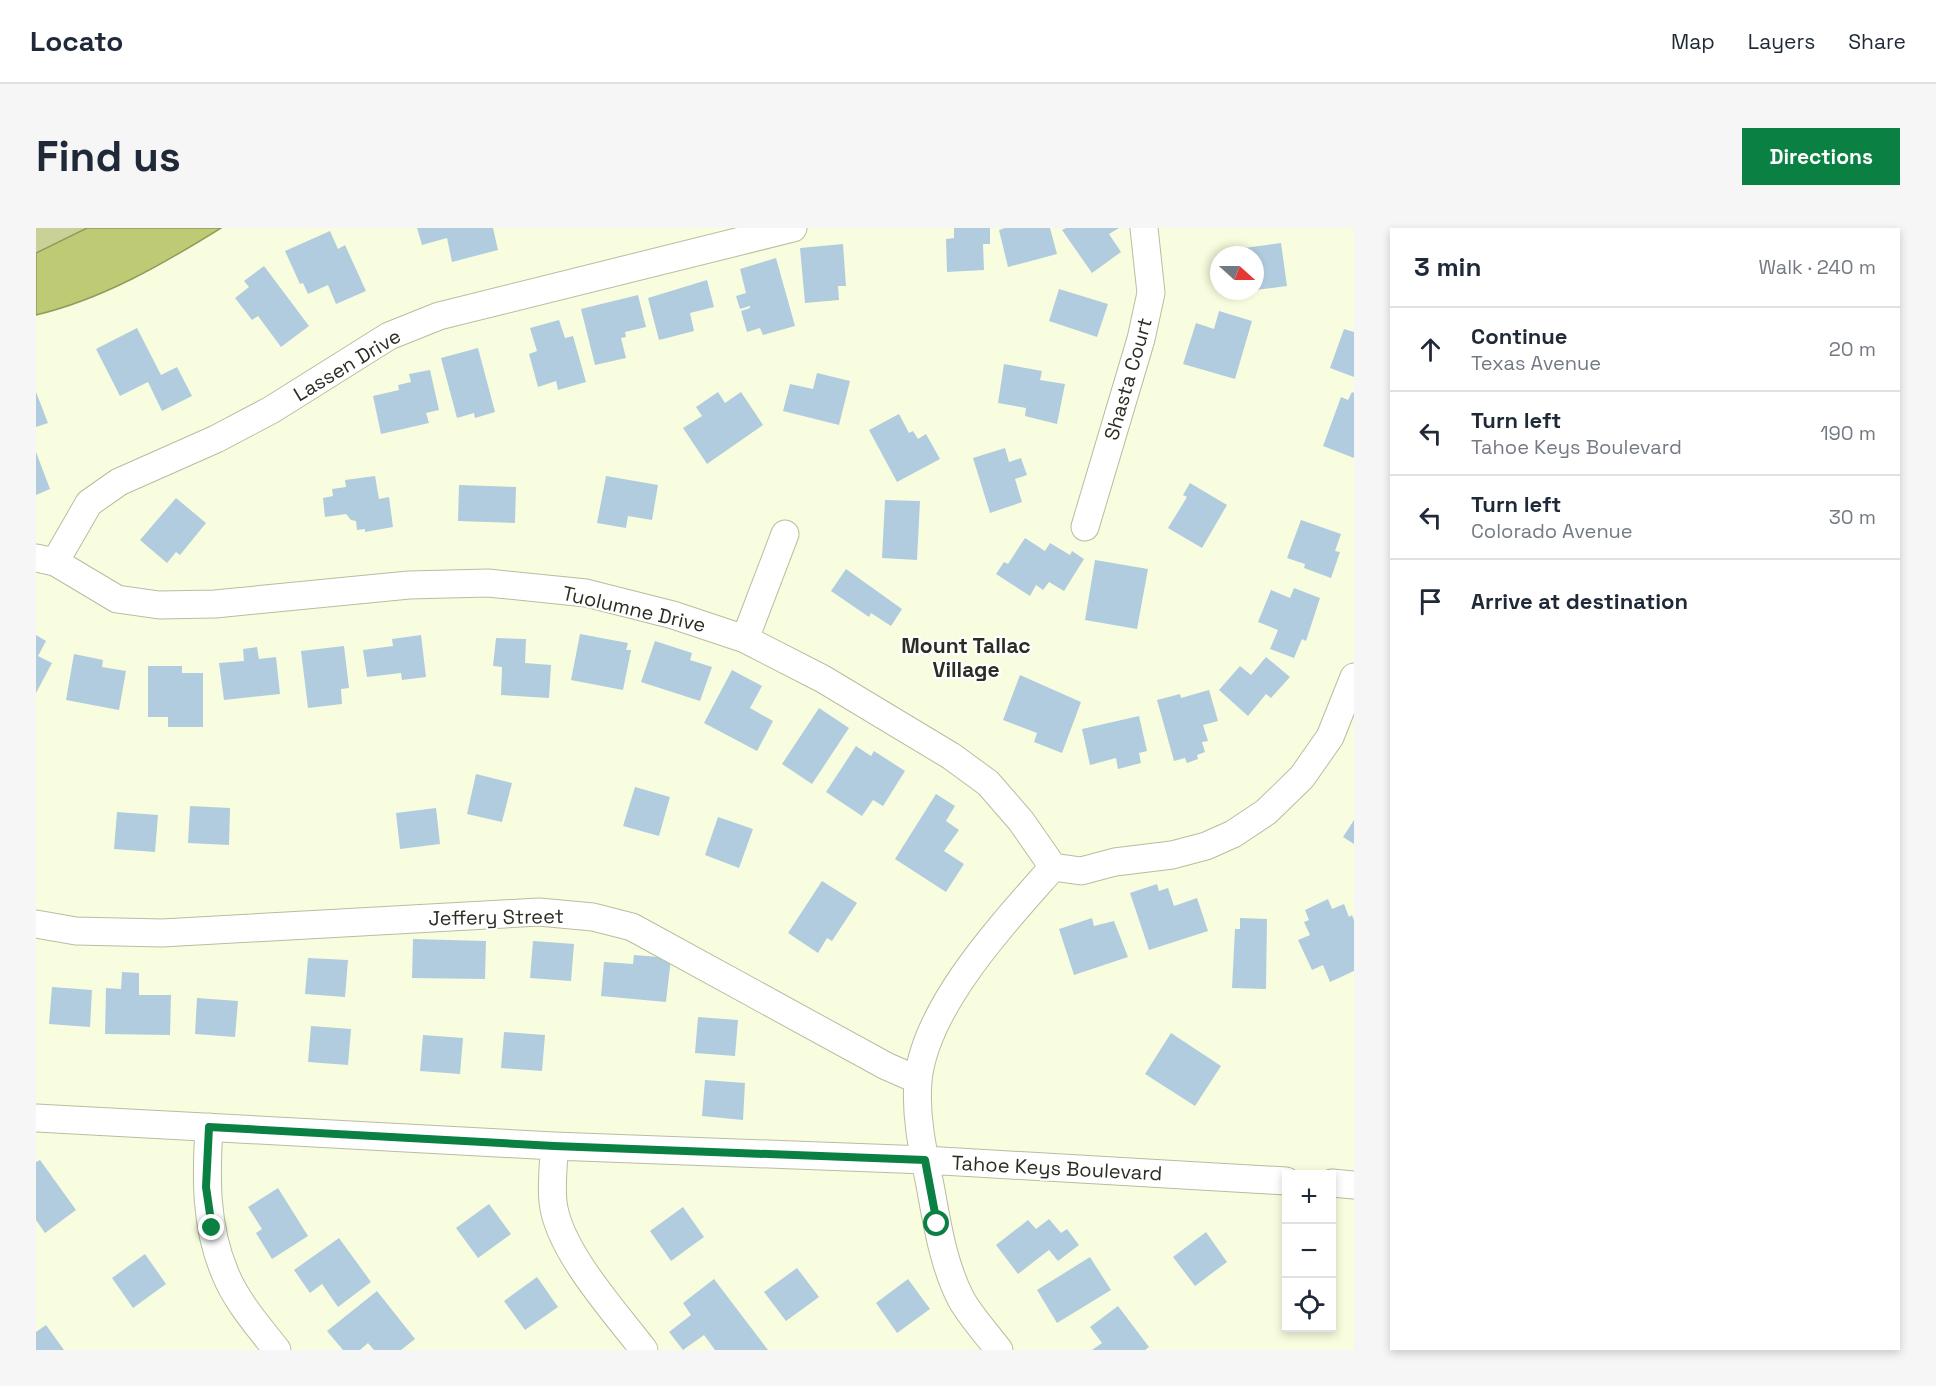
<!DOCTYPE html>
<html lang="en">
<head>
<meta charset="utf-8">
<style>
  body { margin:0; font-family:"Space Grotesk",sans-serif; background:#f6f6f7; color:#1f2937 }
  .controls { position:absolute; right:18px; bottom:18px; display:grid; overflow:hidden; border-radius:0px; box-shadow:0 3px 9px #0003 }
  .controls button { width:54px; height:54px; display:grid; place-items:center; padding:0; border:0; border-bottom:2px solid #e0e1e3; background:#fff; color:#1f2937; font:30px sans-serif }
  .compass { position:absolute; left:1174px; top:18px; width:54px; height:54px; border-radius:50%; background:#fff; box-shadow:0 3px 9px #0003; rotate:111deg }
  .stop { position:absolute; width:18px; height:18px; margin:-14px; border:4px solid #0b8043; border-radius:50%; background:#fff }
  .stop.end { background:#0b8043; border-color:#fff; box-shadow:0 2px 6px #0008 }
  .list { margin:0; padding:0; list-style:none }
  h2 { display:flex; justify-content:space-between; align-items:center; height:78px; margin:0; padding:0 24px; font-size:26px }
  h2 small { font-size:20px; font-weight:400; color:#747a83 }
  .list li { display:grid; grid-template-columns:39px 1fr auto; gap:18px; align-items:center; box-sizing:border-box; height:84px; padding:0 24px; border-top:2px solid #e0e1e3 }
  .list b { display:block; font-size:22px; white-space:nowrap }
  .list p { margin:0; font-size:20px; white-space:nowrap; color:#747a83 }
  .list em { font-size:20px; font-style:normal; color:#747a83 }
  .icon { flex:none; width:33px; height:33px; fill:none; stroke:currentColor; stroke-width:2; stroke-linecap:round; stroke-linejoin:round }
  .map { position:relative; flex:none; width:1318px; height:1122px; overflow:hidden; border-radius:0px }
  header { display:flex; align-items:center; gap:36px; box-sizing:border-box; height:84px; padding:0 30px; background:#fff; border-bottom:2px solid #e0e1e3 }
  header strong { font-size:28px }
  nav { display:flex; gap:33px; margin-inline-start:auto; font-size:21px }
  .intro { display:flex; align-items:center; justify-content:space-between; box-sizing:border-box; height:144px; padding:0 36px }
  h1 { margin:0; font-size:42px }
  .button { padding:15px 27px; border-radius:0px; background:#0b8043; color:#fff; font-size:21px; font-weight:700 }
  main { display:flex; gap:36px; padding:0 36px }
  aside { flex:1; background:#fff; border-radius:0px; box-shadow:0 3px 9px #0003 }
  .map>svg:first-child { display:block }
  .green { fill:#c9d198 }
  .water { fill:#bfca74; stroke:#939b5c; stroke-width:1.5 }
  .building { fill:#b1ccdf }
  .lines { fill:none; stroke-linecap:round; stroke-linejoin:round }
  .minor-casing { stroke:#b8bda0; stroke-width:29 }
  .minor { stroke:#fff; stroke-width:27 }
  .route { stroke:#0b8043; stroke-width:8 }
  .labels { text-anchor:middle; stroke-width:4.5; stroke-linejoin:round; paint-order:stroke }
  .street-label { font-size:20px; fill:#2c2e23; stroke:#fff }
  .neighbourhood-label { font-size:21px; font-weight:bold; fill:#2c2e23; stroke:#fff }
</style>
</head>
<body>
<header>
<strong>Locato</strong>
<nav><a>Map</a><a>Layers</a><a>Share</a></nav>
</header>
<div class="intro"><h1>Find us</h1><a class="button">Directions</a></div>
<main>
<div class="map">
<svg width="1318" height="1122" viewBox="0 0 1318 1122">
  <rect width="100%" height="100%" fill="#f8fddf"/>
  <!-- green -->
  <path class="green" d="M 0,0 L 51,0 L 0,25 Z"/>
  <!-- water -->
  <path class="water" d="M 51,0 L 185,0 C 127,36 67,71 0,87 L 0,25 Z"/>
  <!-- building -->
  <path class="building" d="M 381,0 L 457,0 L 462,22 L 416,34 L 411,10 L 386,17 Z
    M 918,0 L 954,0 L 954,16 L 947,16 L 948,42 L 911,44 L 910,11 L 918,10 Z
    M 969,0 L 1014,0 L 1021,26 L 972,39 L 963,2 Z
    M 1030,0 L 1083,0 L 1073,6 L 1085,24 L 1056,45 L 1026,2 Z
    M 294,3 L 302,21 L 309,17 L 330,63 L 300,76 L 292,57 L 272,66 L 267,55 L 264,56 L 249,23 Z
    M 1245,15 L 1251,58 L 1219,62 L 1219,27 L 1186,27 L 1186,23 Z
    M 807,16 L 810,58 L 802,58 L 803,72 L 769,75 L 764,20 Z
    M 740,30 L 759,98 L 727,107 L 724,100 L 711,104 L 705,83 L 714,80 L 714,78 L 704,81 L 700,68 L 710,65 L 704,41 Z
    M 228,38 L 273,98 L 245,119 L 222,88 L 216,92 L 199,70 L 213,59 L 208,53 Z
    M 671,52 L 678,79 L 654,85 L 658,103 L 623,112 L 612,70 Z
    M 1023,61 L 1072,76 L 1061,109 L 1013,93 Z
    M 602,67 L 610,99 L 589,104 L 590,109 L 585,110 L 590,130 L 559,137 L 545,81 Z
    M 1183,83 L 1216,93 L 1199,151 L 1147,136 L 1160,95 L 1178,101 Z
    M 523,92 L 529,110 L 537,108 L 550,154 L 522,162 L 520,153 L 502,159 L 493,126 L 501,123 L 494,100 Z
    M 101,100 L 125,147 L 141,139 L 156,168 L 126,183 L 112,154 L 84,168 L 60,121 Z
    M 1308,101 L 1318,104 L 1318,149 L 1294,140 Z
    M 442,120 L 459,184 L 439,190 L 438,185 L 421,190 L 405,130 Z
    M 968,136 L 1006,143 L 1004,152 L 1029,156 L 1021,196 L 989,188 L 990,180 L 962,175 Z
    M 394,142 L 403,182 L 390,185 L 393,195 L 345,206 L 337,168 L 363,162 L 362,157 L 375,154 L 373,146 Z
    M 781,145 L 814,153 L 803,197 L 747,183 L 754,156 L 777,161 Z
    M 0,164 L 12,195 L 0,199 Z
    M 682,164 L 689,175 L 705,164 L 727,197 L 671,236 L 647,200 L 666,188 L 660,179 Z
    M 1316,164 L 1318,165 L 1318,230 L 1287,218 L 1305,169 L 1312,172 Z
    M 863,186 L 873,205 L 877,203 L 882,211 L 890,206 L 904,231 L 861,254 L 833,202 Z
    M 969,220 L 973,234 L 985,230 L 991,247 L 979,251 L 986,274 L 954,285 L 937,230 Z
    M 0,224 L 14,261 L 0,267 Z
    M 339,248 L 343,271 L 353,269 L 357,299 L 329,304 L 329,301 L 321,302 L 320,293 L 315,292 L 310,286 L 289,289 L 287,270 L 297,268 L 296,261 L 310,259 L 309,252 Z
    M 570,248 L 622,257 L 616,292 L 592,288 L 590,300 L 561,295 Z
    M 1154,255 L 1191,277 L 1166,320 L 1132,300 L 1151,269 L 1147,267 Z
    M 423,257 L 480,259 L 479,295 L 422,293 Z
    M 140,270 L 170,295 L 144,327 L 140,324 L 131,335 L 104,312 Z
    M 849,272 L 884,273 L 881,332 L 846,330 Z
    M 1265,292 L 1305,306 L 1299,323 L 1304,324 L 1295,350 L 1268,340 L 1269,336 L 1251,330 Z
    M 989,310 L 1009,323 L 1014,315 L 1034,327 L 1036,323 L 1048,331 L 1028,363 L 1013,354 L 1007,362 L 1000,357 L 994,368 L 960,346 L 968,334 L 972,336 Z
    M 1059,332 L 1112,341 L 1101,401 L 1049,392 Z
    M 810,341 L 866,381 L 855,398 L 835,385 L 833,389 L 795,363 Z
    M 1258,360 L 1284,370 L 1270,413 L 1266,411 L 1258,430 L 1234,421 L 1242,402 L 1222,394 L 1235,362 L 1254,370 Z
    M 544,406 L 592,415 L 590,422 L 595,422 L 587,462 L 535,452 Z
    M 0,407 L 10,413 L 2,428 L 16,435 L 0,465 Z
    M 385,407 L 390,449 L 366,452 L 365,445 L 331,449 L 327,422 L 357,418 L 356,411 Z
    M 460,410 L 490,411 L 489,435 L 515,437 L 513,470 L 465,467 L 466,439 L 457,438 Z
    M 619,413 L 656,425 L 654,432 L 676,439 L 664,473 L 605,454 Z
    M 308,418 L 313,460 L 305,461 L 306,476 L 272,480 L 265,423 Z
    M 221,419 L 223,431 L 240,429 L 244,466 L 188,472 L 183,435 L 208,433 L 207,421 Z
    M 38,426 L 67,432 L 66,439 L 90,443 L 83,482 L 30,472 Z
    M 1230,429 L 1254,449 L 1235,470 L 1230,466 L 1212,488 L 1183,462 L 1204,438 L 1215,447 Z
    M 112,438 L 146,438 L 146,445 L 167,445 L 167,499 L 132,499 L 132,489 L 112,489 Z
    M 696,442 L 726,458 L 714,480 L 737,493 L 721,523 L 668,495 Z
    M 984,447 L 1045,474 L 1026,525 L 998,514 L 1001,505 L 967,492 Z
    M 1173,462 L 1182,493 L 1167,497 L 1172,513 L 1166,514 L 1169,524 L 1161,527 L 1162,531 L 1151,535 L 1149,530 L 1138,533 L 1121,472 L 1144,466 L 1145,470 Z
    M 783,480 L 813,500 L 776,556 L 746,536 Z
    M 1103,488 L 1111,523 L 1103,525 L 1105,535 L 1082,541 L 1080,530 L 1054,537 L 1046,501 Z
    M 820,518 L 835,528 L 838,523 L 869,543 L 847,578 L 837,572 L 826,588 L 790,564 Z
    M 440,546 L 476,555 L 466,594 L 431,586 Z
    M 599,559 L 634,569 L 623,608 L 587,598 Z
    M 900,566 L 919,578 L 910,593 L 923,602 L 908,623 L 928,636 L 910,664 L 859,631 Z
    M 154,578 L 194,580 L 193,617 L 152,615 Z
    M 400,580 L 404,616 L 364,621 L 360,585 Z
    M 81,584 L 122,587 L 119,624 L 78,621 Z
    M 682,589 L 717,601 L 703,640 L 669,627 Z
    M 1318,592 L 1318,616 L 1307,609 Z
    M 786,653 L 821,675 L 796,713 L 791,710 L 782,725 L 752,705 Z
    M 1121,656 L 1123,663 L 1132,660 L 1138,678 L 1161,670 L 1172,703 L 1113,722 L 1094,665 Z
    M 1292,671 L 1296,681 L 1308,676 L 1313,689 L 1316,687 L 1318,692 L 1318,743 L 1294,754 L 1287,737 L 1276,742 L 1262,712 L 1274,707 L 1268,694 L 1273,692 L 1269,682 Z
    M 1056,690 L 1058,698 L 1078,693 L 1092,729 L 1038,747 L 1023,701 Z
    M 1204,690 L 1231,691 L 1230,761 L 1196,760 L 1199,701 L 1204,701 Z
    M 377,711 L 450,713 L 449,751 L 376,750 Z
    M 497,713 L 538,716 L 535,753 L 494,750 Z
    M 598,727 L 635,730 L 630,774 L 565,768 L 568,734 L 597,736 Z
    M 272,730 L 312,732 L 309,769 L 269,766 Z
    M 86,744 L 103,745 L 103,767 L 135,767 L 134,807 L 69,806 L 70,760 L 85,761 Z
    M 16,759 L 56,762 L 54,799 L 13,796 Z
    M 161,770 L 202,773 L 199,809 L 159,806 Z
    M 662,789 L 702,792 L 699,828 L 659,825 Z
    M 275,798 L 315,801 L 312,837 L 272,834 Z
    M 468,804 L 509,807 L 506,843 L 465,840 Z
    M 1135,805 L 1185,838 L 1159,878 L 1109,846 Z
    M 387,807 L 427,810 L 424,846 L 384,843 Z
    M 669,852 L 709,855 L 707,892 L 666,888 Z
    M 4,932 L 40,982 L 9,1005 L 0,992 L 0,934 Z
    M 242,960 L 272,1008 L 236,1031 L 220,1005 L 226,1001 L 212,979 Z
    M 453,976 L 475,1006 L 442,1030 L 420,1000 Z
    M 647,979 L 668,1009 L 635,1033 L 614,1003 Z
    M 1013,991 L 1025,1005 L 1031,1001 L 1043,1017 L 1022,1033 L 1013,1022 L 982,1046 L 960,1017 L 992,992 L 1000,1001 Z
    M 1170,1004 L 1191,1034 L 1159,1058 L 1137,1029 Z
    M 303,1010 L 335,1054 L 302,1079 L 286,1056 L 274,1065 L 258,1042 Z
    M 109,1026 L 130,1056 L 97,1080 L 76,1050 Z
    M 1054,1029 L 1075,1062 L 1021,1095 L 1001,1062 Z
    M 761,1040 L 783,1069 L 750,1093 L 728,1064 Z
    M 501,1049 L 522,1079 L 489,1102 L 468,1073 Z
    M 678,1051 L 732,1122 L 679,1122 L 668,1107 L 647,1122 L 633,1104 L 655,1087 L 647,1075 Z
    M 872,1051 L 894,1081 L 861,1105 L 840,1075 Z
    M 341,1063 L 379,1111 L 365,1122 L 338,1122 L 332,1115 L 324,1122 L 307,1122 L 291,1103 Z
    M 1082,1078 L 1113,1119 L 1109,1122 L 1056,1122 L 1066,1115 L 1054,1099 Z
    M 10,1097 L 28,1122 L 0,1122 L 0,1104 Z"/>
  <g class="lines">
    <!-- minor casing -->
    <g class="minor-casing">
      <path id="minor" d="M 1049,299 L 1105,111 L 1115,65 L 1108,0
        M 0,330 L 19,334 L 81,371 L 123,377 L 179,376 L 373,357 L 452,355 L 550,365 L 637,387 L 709,411 L 787,451 L 915,528 L 952,555 L 985,593 L 1017,639
        M 19,334 L 53,275 L 83,254 L 180,211 L 235,182 L 353,108 L 403,88 L 757,0
        M 709,411 L 749,306
        M 0,696 L 40,703 L 126,705 L 503,684 L 557,689 L 596,699 L 850,838 L 882,852
        M 0,890 L 518,918 L 889,932 L 1250,953
        M 173,899 C 170,949 169,998 189,1045 C 200,1073 223,1099 241,1122
        M 518,918 C 518,936 515,956 517,974 C 522,1022 579,1084 608,1122
        M 1296,955 L 1318,957
        M 963,1122 C 951,1106 935,1089 925,1071 C 907,1036 901,995 894,957 C 887,923 879,888 882,853 C 889,778 969,694 1017,639 L 1045,643 L 1079,634 L 1136,627 L 1170,618 L 1197,606 L 1230,584 L 1266,549 L 1294,509 L 1318,449"/>
    </g>
    <!-- minor -->
    <use href="#minor" class="minor"/>
  </g>
  <g class="lines">
    <!-- route -->
    <path class="route" d="M 176,1000 L 170,959 L 173,899 L 518,918 L 889,932 L 901,996"/>
  </g>
  <g class="labels">
    <!-- street labels -->
    <g class="street-label">
      <text transform="translate(311 137) rotate(-31)" y="7">Lassen Drive</text>
      <text transform="translate(1092 151) rotate(-74)" y="7">Shasta Court</text>
      <text transform="translate(598 381) rotate(13)" y="7">Tuolumne Drive</text>
      <text transform="translate(460 689) rotate(-1)" y="7">Jeffery Street</text>
      <text transform="translate(1021 940) rotate(3)" y="7">Tahoe Keys Boulevard</text>
    </g>
    <!-- neighbourhood labels -->
    <g class="neighbourhood-label">
      <text x="930" y="425">Mount Tallac<tspan x="930" dy="24">Village</tspan></text>
    </g>
  </g>
</svg>
<div class="controls">
<button>+</button>
<button>−</button>
<button><svg class="icon" aria-label="locate" viewBox="0 0 24 24"><circle cx="12" cy="12" r="6"/><path d="M12 2v4M12 18v4M2 12h4M18 12h4"/></svg></button>
</div>
<svg class="compass" viewBox="-18 -18 36 36"><path d="M0-13l5 13h-10z" fill="#e53935"/><path d="M0 13l5-13h-10z" fill="#747a83"/></svg>
<div class="stop" style="left:901px;top:996px"></div>
<div class="stop end" style="left:176px;top:1000px"></div>
</div>
<aside>
<h2>3 min<small>Walk · 240 m</small></h2>
<ul class="list">
<li><svg class="icon" aria-label="ahead" viewBox="0 0 24 24"><path d="M12 20V5M6 11l6-6 6 6"/></svg><div><b>Continue</b><p>Texas Avenue</p></div><em>20 m</em></li>
<li><svg class="icon" aria-label="left" viewBox="0 0 24 24"><path d="M17 20v-9H6M10 6l-5 5 5 5"/></svg><div><b>Turn left</b><p>Tahoe Keys Boulevard</p></div><em>190 m</em></li>
<li><svg class="icon" aria-label="left" viewBox="0 0 24 24"><path d="M17 20v-9H6M10 6l-5 5 5 5"/></svg><div><b>Turn left</b><p>Colorado Avenue</p></div><em>30 m</em></li>
<li><svg class="icon" aria-label="arrive" viewBox="0 0 24 24"><path d="M6 21V4h12l-3 4 3 4H6"/></svg><div><b>Arrive at destination</b></div></li>
</ul>
</aside>
</main>
</body>
</html>
